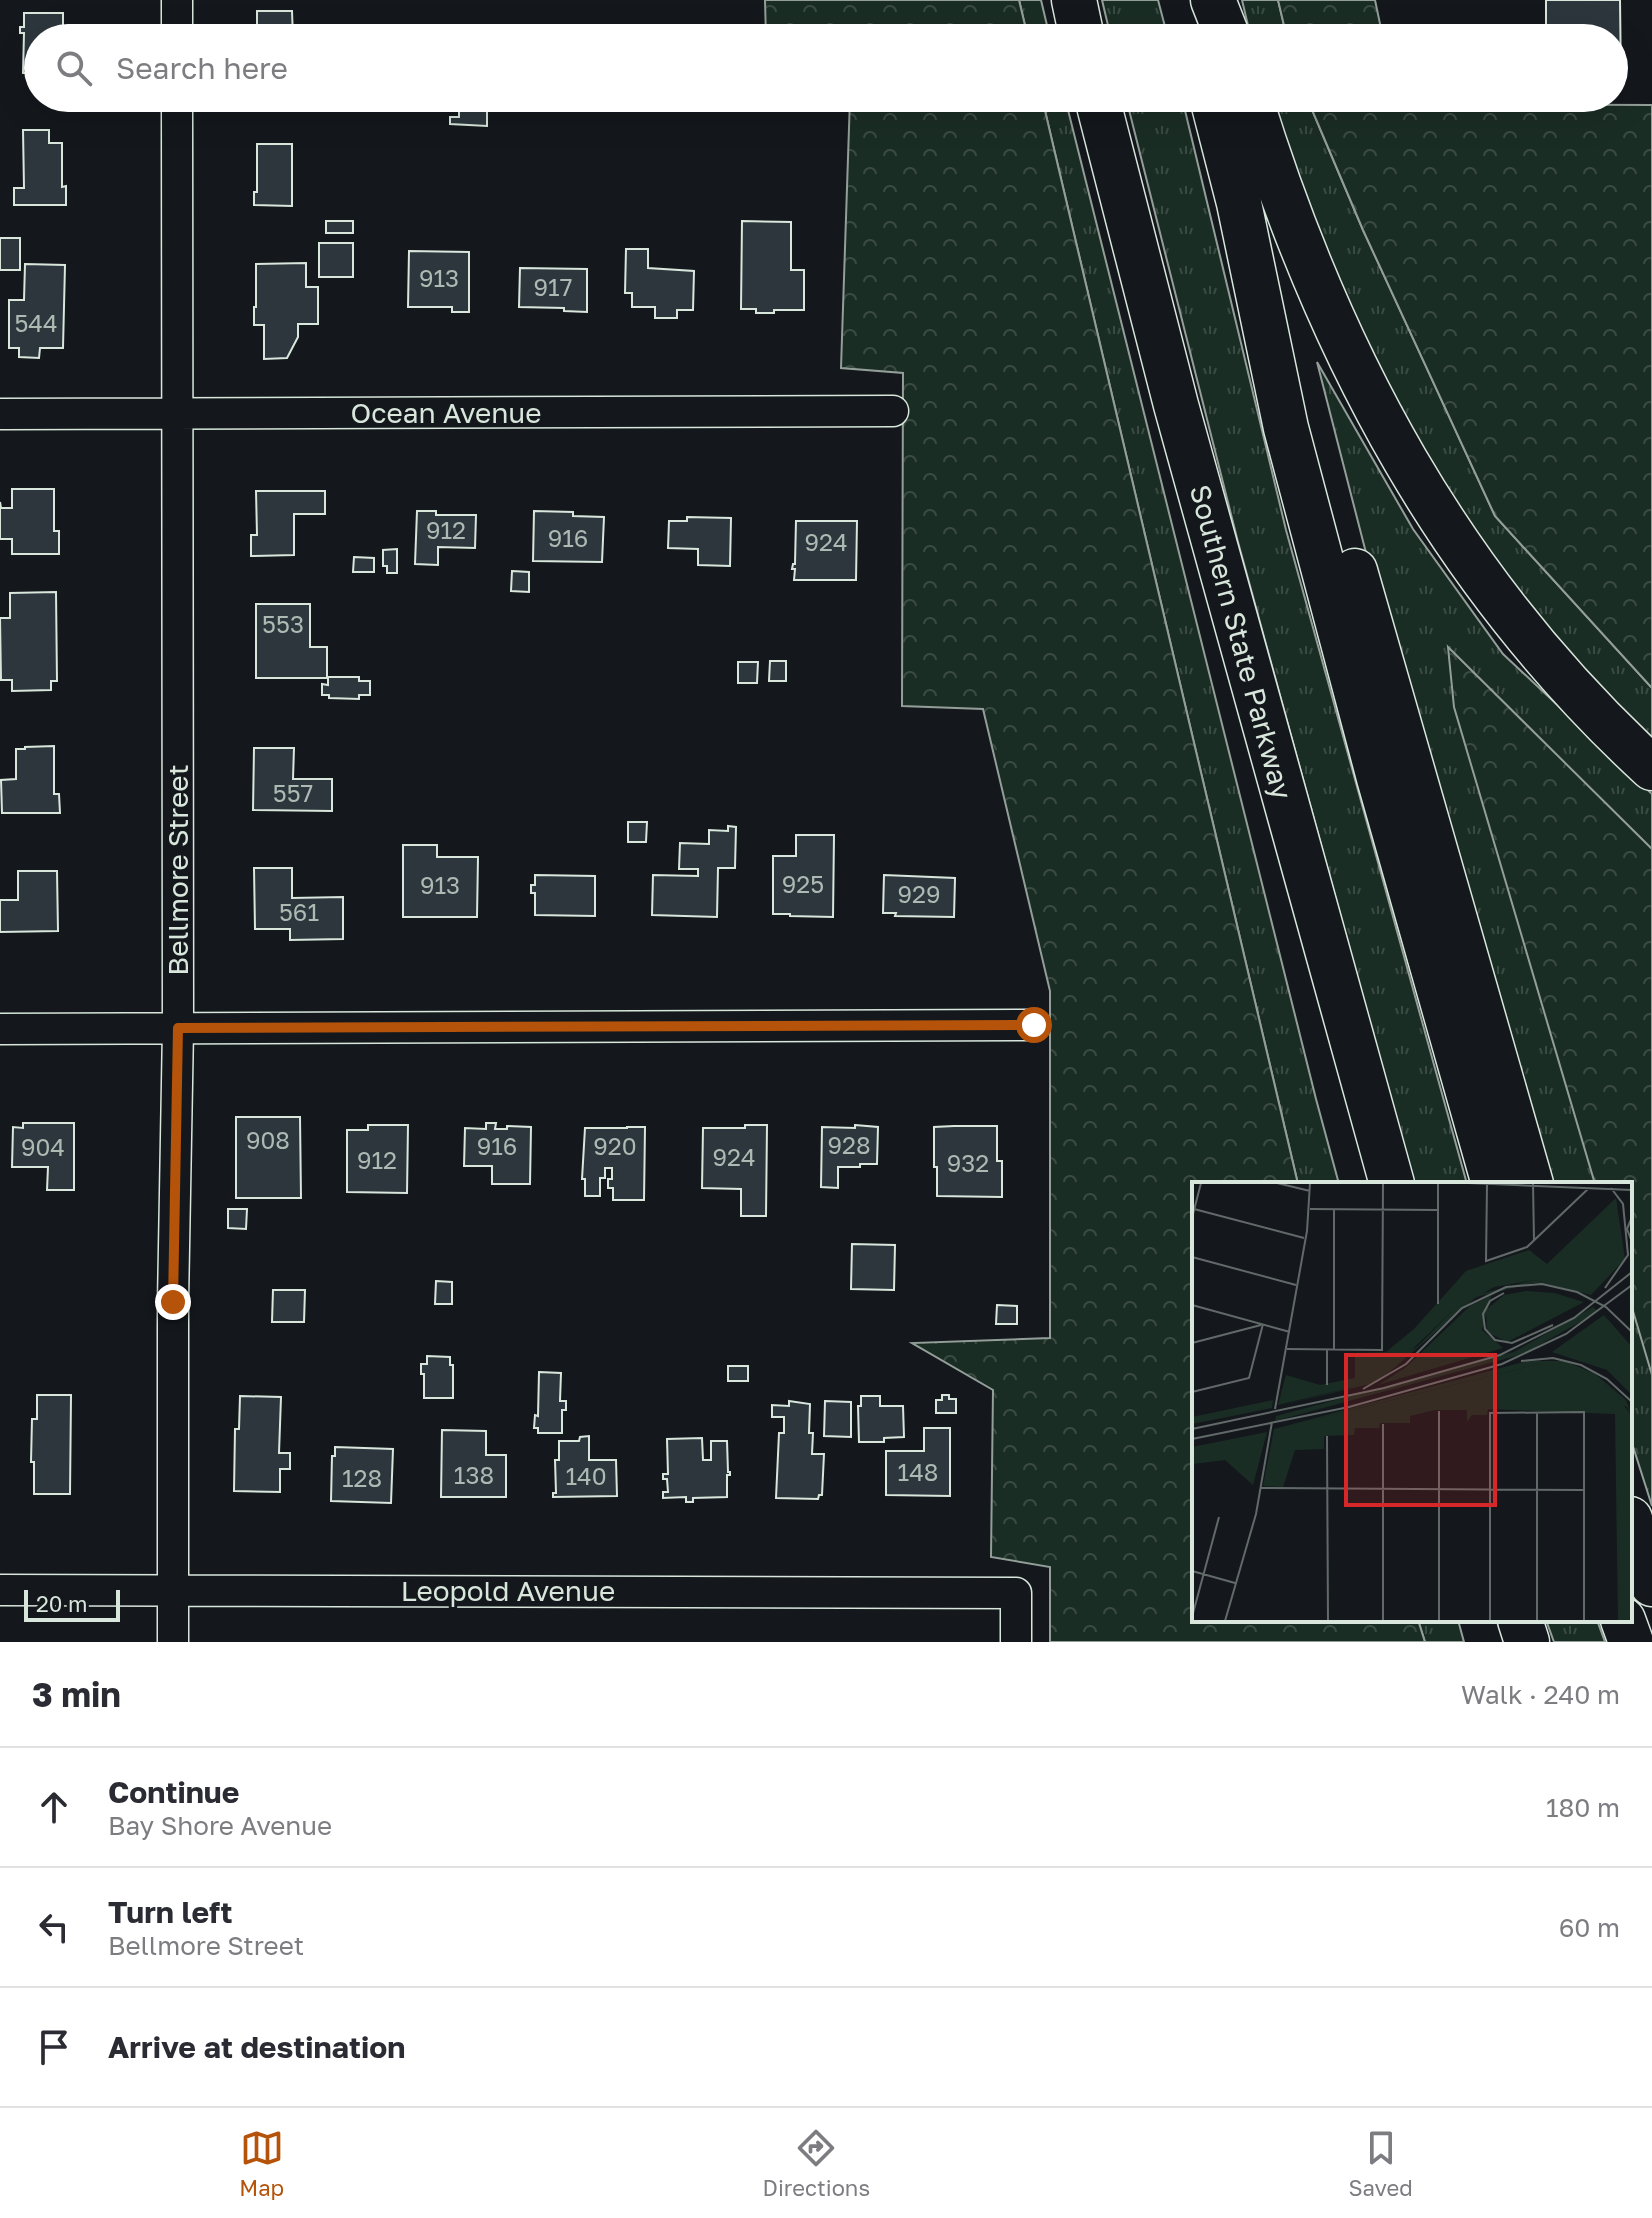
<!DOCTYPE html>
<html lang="en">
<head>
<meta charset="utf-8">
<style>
  body { margin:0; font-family:"Golos Text",sans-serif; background:#f2f2f3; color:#2b2b33 }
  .scale { position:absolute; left:24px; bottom:20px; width:96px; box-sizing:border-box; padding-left:8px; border:4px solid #d8e6dc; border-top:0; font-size:22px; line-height:28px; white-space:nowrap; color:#d8e6dc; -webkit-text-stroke:6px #14181c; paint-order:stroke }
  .stop { position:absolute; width:24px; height:24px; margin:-18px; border:6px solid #b45309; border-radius:50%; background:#fff }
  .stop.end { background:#b45309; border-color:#fff; box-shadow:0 2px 8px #0008 }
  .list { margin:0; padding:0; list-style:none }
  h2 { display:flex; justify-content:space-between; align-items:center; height:104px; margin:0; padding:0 32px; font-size:34px }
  h2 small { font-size:26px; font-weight:400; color:#7c7c81 }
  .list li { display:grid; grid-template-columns:52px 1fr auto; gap:24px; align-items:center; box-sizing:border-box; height:120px; padding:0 32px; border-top:2px solid #e1e1e2 }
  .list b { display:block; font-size:30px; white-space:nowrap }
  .list p { margin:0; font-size:26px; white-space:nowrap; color:#7c7c81 }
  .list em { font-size:26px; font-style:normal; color:#7c7c81 }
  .icon { flex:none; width:44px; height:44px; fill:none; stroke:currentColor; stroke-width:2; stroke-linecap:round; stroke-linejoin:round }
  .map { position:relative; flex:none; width:1652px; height:1642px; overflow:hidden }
  .search { position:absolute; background:#fff; box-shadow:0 8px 32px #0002; left:24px; right:24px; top:24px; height:88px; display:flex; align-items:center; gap:20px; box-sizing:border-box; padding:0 28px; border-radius:44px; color:#7c7c81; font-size:30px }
  .sheet { height:464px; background:#fff }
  nav { display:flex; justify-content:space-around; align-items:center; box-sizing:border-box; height:112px; border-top:2px solid #e1e1e2; background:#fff; font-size:22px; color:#7c7c81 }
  nav a { display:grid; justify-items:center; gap:4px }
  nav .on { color:#b45309 }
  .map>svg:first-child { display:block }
  .grass { fill:url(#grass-tufts); stroke:#939e99; stroke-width:2 }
  .forest { fill:url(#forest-crowns); stroke:#939e99; stroke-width:2 }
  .building { fill:#2c363c; stroke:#d8e6dc; stroke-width:2 }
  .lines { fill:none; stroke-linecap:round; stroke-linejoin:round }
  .street-casing { stroke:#d8e6dc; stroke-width:33 }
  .highway-casing { stroke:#d8e6dc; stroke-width:47 }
  .street { stroke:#14181c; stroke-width:30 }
  .highway { stroke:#14181c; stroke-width:44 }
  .route { stroke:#b45309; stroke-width:10 }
  .labels { text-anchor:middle; stroke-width:6; stroke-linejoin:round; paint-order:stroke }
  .number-label { font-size:24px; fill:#adbab4 }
  .street-label { font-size:28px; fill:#d8e6dc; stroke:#14181c }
  .inset-road { fill:none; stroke:#626a69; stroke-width:2 }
  .view { fill:#d62828; fill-opacity:0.15; stroke:#d62828; stroke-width:4 }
  .inset-edge { fill:none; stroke:#d8e6dc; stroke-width:4 }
</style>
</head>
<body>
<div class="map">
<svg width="1652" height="1642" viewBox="0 0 1652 1642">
  <defs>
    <pattern id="grass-tufts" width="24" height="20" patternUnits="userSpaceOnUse" patternTransform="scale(2)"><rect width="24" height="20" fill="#1a2d24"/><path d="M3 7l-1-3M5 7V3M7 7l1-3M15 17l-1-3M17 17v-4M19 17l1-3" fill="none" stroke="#3b4b43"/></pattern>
    <pattern id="forest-crowns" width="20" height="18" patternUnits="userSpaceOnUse" patternTransform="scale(2)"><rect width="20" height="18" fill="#1a2d24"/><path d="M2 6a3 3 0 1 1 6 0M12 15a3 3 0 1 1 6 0" fill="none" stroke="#3b4b43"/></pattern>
  </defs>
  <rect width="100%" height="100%" fill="#14181c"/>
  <!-- grass -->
  <path class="grass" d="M 1019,0 L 1041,0 L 1050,38 L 1028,38 Z
    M 1102,0 L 1158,0 L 1168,38 L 1111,38 Z
    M 1242,0 L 1278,0 L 1287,38 L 1251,38 Z
    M 1042,98 L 1065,98 L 1316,1099 L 1339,1184 L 1298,1184 Z
    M 1126,98 L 1182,98 L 1286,530 L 1467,1184 L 1414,1184 L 1238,542 Z
    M 1265,98 L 1307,98 L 1363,230 L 1495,516 L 1652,688 L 1652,754 L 1508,606 L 1354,362 Z
    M 1317,362 L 1413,529 L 1503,654 L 1652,794 L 1652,1506 L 1630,1437 L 1630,1184 L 1549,1184 L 1393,658 Z
    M 1418,1620 L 1458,1620 L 1464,1642 L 1425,1642 Z
    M 1546,1620 L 1597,1620 L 1605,1642 L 1554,1642 Z"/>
  <!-- forest -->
  <path class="forest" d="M 765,0 L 1019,0 L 1028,38 L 766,38 Z
    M 1278,0 L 1375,0 L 1383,38 L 1287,38 Z
    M 850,98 L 1042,98 L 1298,1184 L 1194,1184 L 1194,1620 L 1418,1620 L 1425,1642 L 1050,1642 L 1050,1567 L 991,1557 L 993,1390 L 912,1343 L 1050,1338 L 1050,991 L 983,709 L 902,706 L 903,373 L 841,368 Z
    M 1307,98 L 1395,98 L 1397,104 L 1652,105 L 1652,688 L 1495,516 L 1363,230 Z
    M 1448,647 L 1652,849 L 1652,1375 L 1630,1301 L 1630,1184 L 1595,1184 L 1454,707 Z"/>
  <!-- building -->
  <path class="building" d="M 1546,0 L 1620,0 L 1621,82 L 1614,82 L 1614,38 L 1546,38 Z
    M 257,11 L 292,11 L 293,38 L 257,38 Z
    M 24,13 L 63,13 L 63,38 L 38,38 L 38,73 L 35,73 L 35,77 L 28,77 L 28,73 L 23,73 L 24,33 L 20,33 L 20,27 L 24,27 Z
    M 459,110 L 487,110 L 487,126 L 450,124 L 450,117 L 459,117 Z
    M 23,130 L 49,130 L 49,143 L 62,143 L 62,187 L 66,186 L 66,205 L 14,205 L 14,188 L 24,188 Z
    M 257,144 L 292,144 L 292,206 L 254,205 L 254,192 L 257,192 Z
    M 326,221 L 353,221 L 353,233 L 326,233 Z
    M 742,221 L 791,222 L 791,270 L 804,270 L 804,310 L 774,310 L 774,313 L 756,313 L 756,309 L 741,309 Z
    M 0,238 L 20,238 L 20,270 L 0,270 Z
    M 319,243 L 353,243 L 353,277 L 319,277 Z
    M 626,249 L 648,249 L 648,268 L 694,271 L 693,310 L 677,310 L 677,318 L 655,318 L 655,307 L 632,307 L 632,293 L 625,293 Z
    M 409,251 L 469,252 L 469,312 L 452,312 L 452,307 L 408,307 Z
    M 306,263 L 306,287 L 318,287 L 318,324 L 298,324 L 298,337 L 287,358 L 264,359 L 264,325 L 254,325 L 254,307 L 256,307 L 256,264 Z
    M 25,264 L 65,265 L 63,348 L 40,348 L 39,358 L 19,357 L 19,348 L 9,348 L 9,300 L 24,300 Z
    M 520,268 L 587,269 L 587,312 L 564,311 L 564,308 L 519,307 Z
    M 12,489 L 54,489 L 54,531 L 59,531 L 59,554 L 12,554 L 12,539 L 0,539 L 0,502 L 1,508 L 12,508 Z
    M 256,491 L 325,491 L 325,514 L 294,514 L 294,555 L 251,556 L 251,535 L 257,535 Z
    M 417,511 L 436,511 L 436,515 L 476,515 L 475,548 L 438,547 L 438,565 L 415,564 Z
    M 534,511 L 573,512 L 573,516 L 604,517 L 602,562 L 533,561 Z
    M 687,517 L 731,518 L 730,566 L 698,565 L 698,549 L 668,548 L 669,521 L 687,521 Z
    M 796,521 L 857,521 L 856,580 L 794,580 L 795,569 L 792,569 L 793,564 L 795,564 Z
    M 397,549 L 397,573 L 387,573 L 387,566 L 383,566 L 383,550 Z
    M 354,557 L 374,558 L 374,572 L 353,572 Z
    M 512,571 L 529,572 L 529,592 L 511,591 Z
    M 56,592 L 57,681 L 51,681 L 51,690 L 12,691 L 12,680 L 1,680 L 0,618 L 10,618 L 10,593 Z
    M 256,604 L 310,604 L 310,647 L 327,647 L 327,678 L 256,678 Z
    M 770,661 L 786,661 L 786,681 L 769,681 Z
    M 738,662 L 758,662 L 757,683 L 738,683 Z
    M 328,677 L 359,677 L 359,681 L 370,681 L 370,695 L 359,695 L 359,699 L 329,698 L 329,695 L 322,695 L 322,684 L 328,685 Z
    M 54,746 L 54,794 L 59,794 L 60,813 L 2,813 L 1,780 L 16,779 L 16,749 L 25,749 L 25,747 Z
    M 254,748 L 294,748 L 293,779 L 332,779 L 332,811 L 253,810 Z
    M 628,822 L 647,822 L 646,842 L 628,842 Z
    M 728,826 L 736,827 L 735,868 L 718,868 L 717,917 L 652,915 L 653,875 L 698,876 L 698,869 L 679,869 L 680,843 L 709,844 L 709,830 L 728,831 Z
    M 796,835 L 834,835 L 833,917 L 790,916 L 790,914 L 773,914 L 773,856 L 796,856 Z
    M 403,845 L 437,845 L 437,857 L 478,857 L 477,917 L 403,917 Z
    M 254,868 L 292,868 L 292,898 L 343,897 L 343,939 L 290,940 L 290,929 L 255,929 Z
    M 18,871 L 57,871 L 58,931 L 0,932 L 0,900 L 18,900 Z
    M 535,875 L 595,876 L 595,916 L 535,915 L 535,893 L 531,893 L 531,885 L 535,885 Z
    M 884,875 L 955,878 L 954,917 L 895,916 L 896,913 L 883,913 Z
    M 236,1117 L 300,1117 L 301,1198 L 236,1198 Z
    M 23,1123 L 74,1123 L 74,1190 L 47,1190 L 48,1167 L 12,1167 L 13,1127 L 23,1128 Z
    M 486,1123 L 496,1123 L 495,1129 L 507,1129 L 507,1126 L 531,1127 L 530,1184 L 492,1184 L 492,1166 L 464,1166 L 465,1128 L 486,1129 Z
    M 368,1125 L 408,1125 L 407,1193 L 347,1192 L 347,1130 L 368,1130 Z
    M 745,1125 L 767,1125 L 766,1216 L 741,1216 L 741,1189 L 702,1188 L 703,1128 L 745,1128 Z
    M 855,1125 L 878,1127 L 877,1164 L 860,1164 L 860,1167 L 838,1167 L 838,1188 L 821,1187 L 822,1127 L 855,1128 Z
    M 954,1126 L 997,1126 L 997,1161 L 1002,1161 L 1002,1197 L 937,1196 L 937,1167 L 934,1167 L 934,1127 Z
    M 627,1127 L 645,1127 L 644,1200 L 613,1200 L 613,1188 L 608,1188 L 608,1179 L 612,1179 L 612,1168 L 605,1168 L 605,1178 L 600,1178 L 600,1196 L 585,1196 L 585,1179 L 582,1179 L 585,1128 L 627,1128 Z
    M 228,1209 L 247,1209 L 246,1229 L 228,1228 Z
    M 852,1244 L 895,1245 L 894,1290 L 851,1289 Z
    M 436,1281 L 452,1282 L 452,1304 L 435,1304 Z
    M 273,1290 L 305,1290 L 304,1322 L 272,1322 Z
    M 997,1305 L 1017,1306 L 1017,1324 L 996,1324 Z
    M 427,1356 L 450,1357 L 450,1365 L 453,1365 L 453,1398 L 424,1398 L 424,1374 L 421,1374 L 421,1364 L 427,1364 Z
    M 728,1366 L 748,1366 L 748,1381 L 728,1381 Z
    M 539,1372 L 561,1373 L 560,1401 L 566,1401 L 566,1410 L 562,1410 L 562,1433 L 538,1433 L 538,1428 L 534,1428 L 535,1415 L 538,1416 Z
    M 37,1395 L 71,1395 L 70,1494 L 34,1494 L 34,1462 L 31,1462 L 32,1419 L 37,1419 Z
    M 942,1395 L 949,1395 L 949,1399 L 956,1399 L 956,1413 L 936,1413 L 936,1400 L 942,1400 Z
    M 240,1396 L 281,1397 L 279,1453 L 290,1453 L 290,1469 L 280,1469 L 280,1492 L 234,1491 L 235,1429 L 239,1429 Z
    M 861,1396 L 880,1396 L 880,1406 L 903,1406 L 904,1437 L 884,1438 L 884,1442 L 859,1442 L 858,1406 L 861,1406 Z
    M 789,1401 L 810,1404 L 809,1433 L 813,1433 L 812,1454 L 824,1454 L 822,1495 L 819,1495 L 818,1499 L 776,1498 L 779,1433 L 784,1433 L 784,1417 L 772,1417 L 772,1405 L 789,1406 Z
    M 825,1401 L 851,1402 L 851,1437 L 824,1436 Z
    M 924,1428 L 950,1428 L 950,1496 L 886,1495 L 886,1451 L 924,1451 Z
    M 442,1430 L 486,1431 L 486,1455 L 506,1455 L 506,1497 L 441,1497 Z
    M 589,1436 L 589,1460 L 616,1460 L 617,1496 L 553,1497 L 553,1493 L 556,1493 L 555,1460 L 559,1460 L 559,1441 L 579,1441 L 580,1437 Z
    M 702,1438 L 703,1460 L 711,1460 L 711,1441 L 727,1441 L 728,1472 L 730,1472 L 730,1475 L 727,1475 L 727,1497 L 693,1498 L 693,1502 L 686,1502 L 686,1497 L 663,1498 L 663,1492 L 668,1492 L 667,1479 L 663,1479 L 663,1474 L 668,1474 L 667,1439 Z
    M 335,1447 L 393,1449 L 391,1503 L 331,1501 L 332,1456 L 335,1456 Z"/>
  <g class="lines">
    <!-- street casing -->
    <g class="street-casing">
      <path id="street" d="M 177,0 L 177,38
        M 0,414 L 893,411
        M 0,1029 L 1034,1025
        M 0,1590 L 1016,1593 L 1016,1642
        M 173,1642 L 173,1302 L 178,1028 L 177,98"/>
    </g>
    <!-- highway casing -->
    <g class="highway-casing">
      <path id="highway" d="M 1074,0 L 1082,38
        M 1213,0 L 1228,38
        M 1097,98 L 1176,405 L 1392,1184
        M 1212,98 L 1239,203 L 1286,428 L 1379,778 L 1494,1184
        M 1250,98 C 1330,357 1451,583 1652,768
        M 1355,571 L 1531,1184
        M 1630,1519 L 1652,1584
        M 1520,1620 L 1527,1642
        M 1623,1620 L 1631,1642"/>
    </g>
    <!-- street -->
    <use href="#street" class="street"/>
    <!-- highway -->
    <use href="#highway" class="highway"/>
  </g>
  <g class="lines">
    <!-- route -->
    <path class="route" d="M 173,1302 L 178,1028 L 1034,1025"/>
  </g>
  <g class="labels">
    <!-- number labels -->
    <g class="number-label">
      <text x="439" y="287">913</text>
      <text x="553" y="296">917</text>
      <text x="36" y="332">544</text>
      <text x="446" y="539">912</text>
      <text x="568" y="547">916</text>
      <text x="826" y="551">924</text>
      <text x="283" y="633">553</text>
      <text x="293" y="802">557</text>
      <text x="803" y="893">925</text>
      <text x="440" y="894">913</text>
      <text x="919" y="903">929</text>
      <text x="299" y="921">561</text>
      <text x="268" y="1149">908</text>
      <text x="849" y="1154">928</text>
      <text x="497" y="1155">916</text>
      <text x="615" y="1155">920</text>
      <text x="43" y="1156">904</text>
      <text x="734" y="1166">924</text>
      <text x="377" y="1169">912</text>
      <text x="968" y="1172">932</text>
      <text x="918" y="1481">148</text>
      <text x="474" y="1484">138</text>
      <text x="586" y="1485">140</text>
      <text x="362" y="1487">128</text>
    </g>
    <!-- street labels -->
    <g class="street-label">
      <text x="446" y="423">Ocean Avenue</text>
      <text transform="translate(1241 642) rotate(75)" y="10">Southern State Parkway</text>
      <text transform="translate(178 870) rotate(-90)" y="10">Bellmore Street</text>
      <text x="508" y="1601">Leopold Avenue</text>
    </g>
  </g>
  <!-- overview -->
  <g transform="translate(1192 1182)">
    <rect width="440" height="440" fill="#14181c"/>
    <path d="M 342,98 L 394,110 L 341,101 L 284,115 L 186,200 L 86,224 L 160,205 L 226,164 L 260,129 L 284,113 ZM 334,109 L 362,111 L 392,120 L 315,160 L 295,150 L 294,128 L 312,113 ZM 299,114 L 290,148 L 311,166 L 186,203 L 213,186 L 278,124 ZM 401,125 L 405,128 L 397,135 L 331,172 L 83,239 L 84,234 L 322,170 ZM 335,179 L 373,179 L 403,192 L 434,218 L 440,234 L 435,225 L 347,182 L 82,247 Z" fill="#1a2d24"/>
    <path d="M 424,16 L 433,77 L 399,113 L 342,98 L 302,105 L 260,129 L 200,187 L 160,205 L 86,223 L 94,193 L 128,203 L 163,196 L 163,171 L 194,170 L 222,147 L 274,89 L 337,68 L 355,82 ZM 327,112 L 372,114 L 386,121 L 319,153 L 303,150 L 296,135 L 298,124 ZM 274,131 L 284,138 L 286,169 L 212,191 ZM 412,133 L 440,165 L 440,213 L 415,188 L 360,170 ZM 347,182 L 391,190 L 419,207 L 440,234 L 440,439 L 426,439 L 423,232 L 296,227 L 295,233 L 280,233 L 275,240 L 275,228 L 243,228 L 218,234 L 218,241 L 188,241 L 187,246 L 163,246 L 162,253 L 132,254 L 132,267 L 103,268 L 91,305 L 71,304 L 82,247 ZM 81,218 L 80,226 L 0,242 L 0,235 ZM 75,250 L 61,303 L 33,278 L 0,282 L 0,265 Z" fill="#1a2d24"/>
    <path class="inset-road" d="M 85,1 L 118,9M 276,1 L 440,8M 341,1 L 342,59M 295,3 L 294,79 L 335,65 L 397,6M 2,27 L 112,56M 118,27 L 246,28M 440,35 L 435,47 L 440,60M 0,36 L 9,1M 0,75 L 104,103M 413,106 L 436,73 L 431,22 L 419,6M 312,111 L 298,119 L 291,132 L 293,147 L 303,158 L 320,161 L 361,143M 246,122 L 246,1M 0,123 L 98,150M 0,161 L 69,143M 95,167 L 190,168 L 191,1M 142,167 L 142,27M 329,179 L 361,176 L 389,183 L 415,197 L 440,220M 135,203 L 135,167M 171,207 L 214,182 L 270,126 L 314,105 L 350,102 L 385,110 L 414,125 L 440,150M 0,210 L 57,196 L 71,142M 83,227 L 115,49 L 118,1M 247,229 L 247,439M 345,231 L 345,439M 191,242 L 191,439M 0,247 L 192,206 L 308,173 L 382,136 L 440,90M 135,254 L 136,439M 0,257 L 157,225 L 310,182 L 374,152 L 440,103M 68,306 L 392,308M 0,389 L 43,401M 0,435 L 27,335M 33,439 L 64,332 L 80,240M 298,439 L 298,231 L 392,230 L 392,439"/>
    <path class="view" d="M 154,173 L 303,173 L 303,323 L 154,323 Z"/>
    <rect width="440" height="440" class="inset-edge"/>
  </g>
</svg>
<div class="scale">20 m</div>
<div class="stop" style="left:1034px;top:1025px"></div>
<div class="stop end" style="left:173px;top:1302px"></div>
<div class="search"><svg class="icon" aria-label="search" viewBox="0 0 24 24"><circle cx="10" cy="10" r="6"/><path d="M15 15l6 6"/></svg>Search here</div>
</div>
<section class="sheet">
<h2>3 min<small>Walk · 240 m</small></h2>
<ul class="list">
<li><svg class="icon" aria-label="ahead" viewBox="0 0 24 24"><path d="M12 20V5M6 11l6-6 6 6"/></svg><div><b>Continue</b><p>Bay Shore Avenue</p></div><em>180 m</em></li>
<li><svg class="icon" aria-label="left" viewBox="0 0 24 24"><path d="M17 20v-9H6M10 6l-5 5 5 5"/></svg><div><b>Turn left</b><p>Bellmore Street</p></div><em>60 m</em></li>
<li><svg class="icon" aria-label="arrive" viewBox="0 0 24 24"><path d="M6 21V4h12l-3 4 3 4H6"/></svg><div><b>Arrive at destination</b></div></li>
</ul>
</section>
<nav>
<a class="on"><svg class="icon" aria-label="map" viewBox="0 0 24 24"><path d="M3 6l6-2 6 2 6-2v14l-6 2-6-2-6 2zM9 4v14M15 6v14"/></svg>Map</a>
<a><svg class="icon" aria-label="directions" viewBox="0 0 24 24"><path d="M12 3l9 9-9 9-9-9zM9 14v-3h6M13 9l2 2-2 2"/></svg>Directions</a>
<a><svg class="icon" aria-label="saved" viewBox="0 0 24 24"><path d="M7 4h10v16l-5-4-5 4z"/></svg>Saved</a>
</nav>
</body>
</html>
